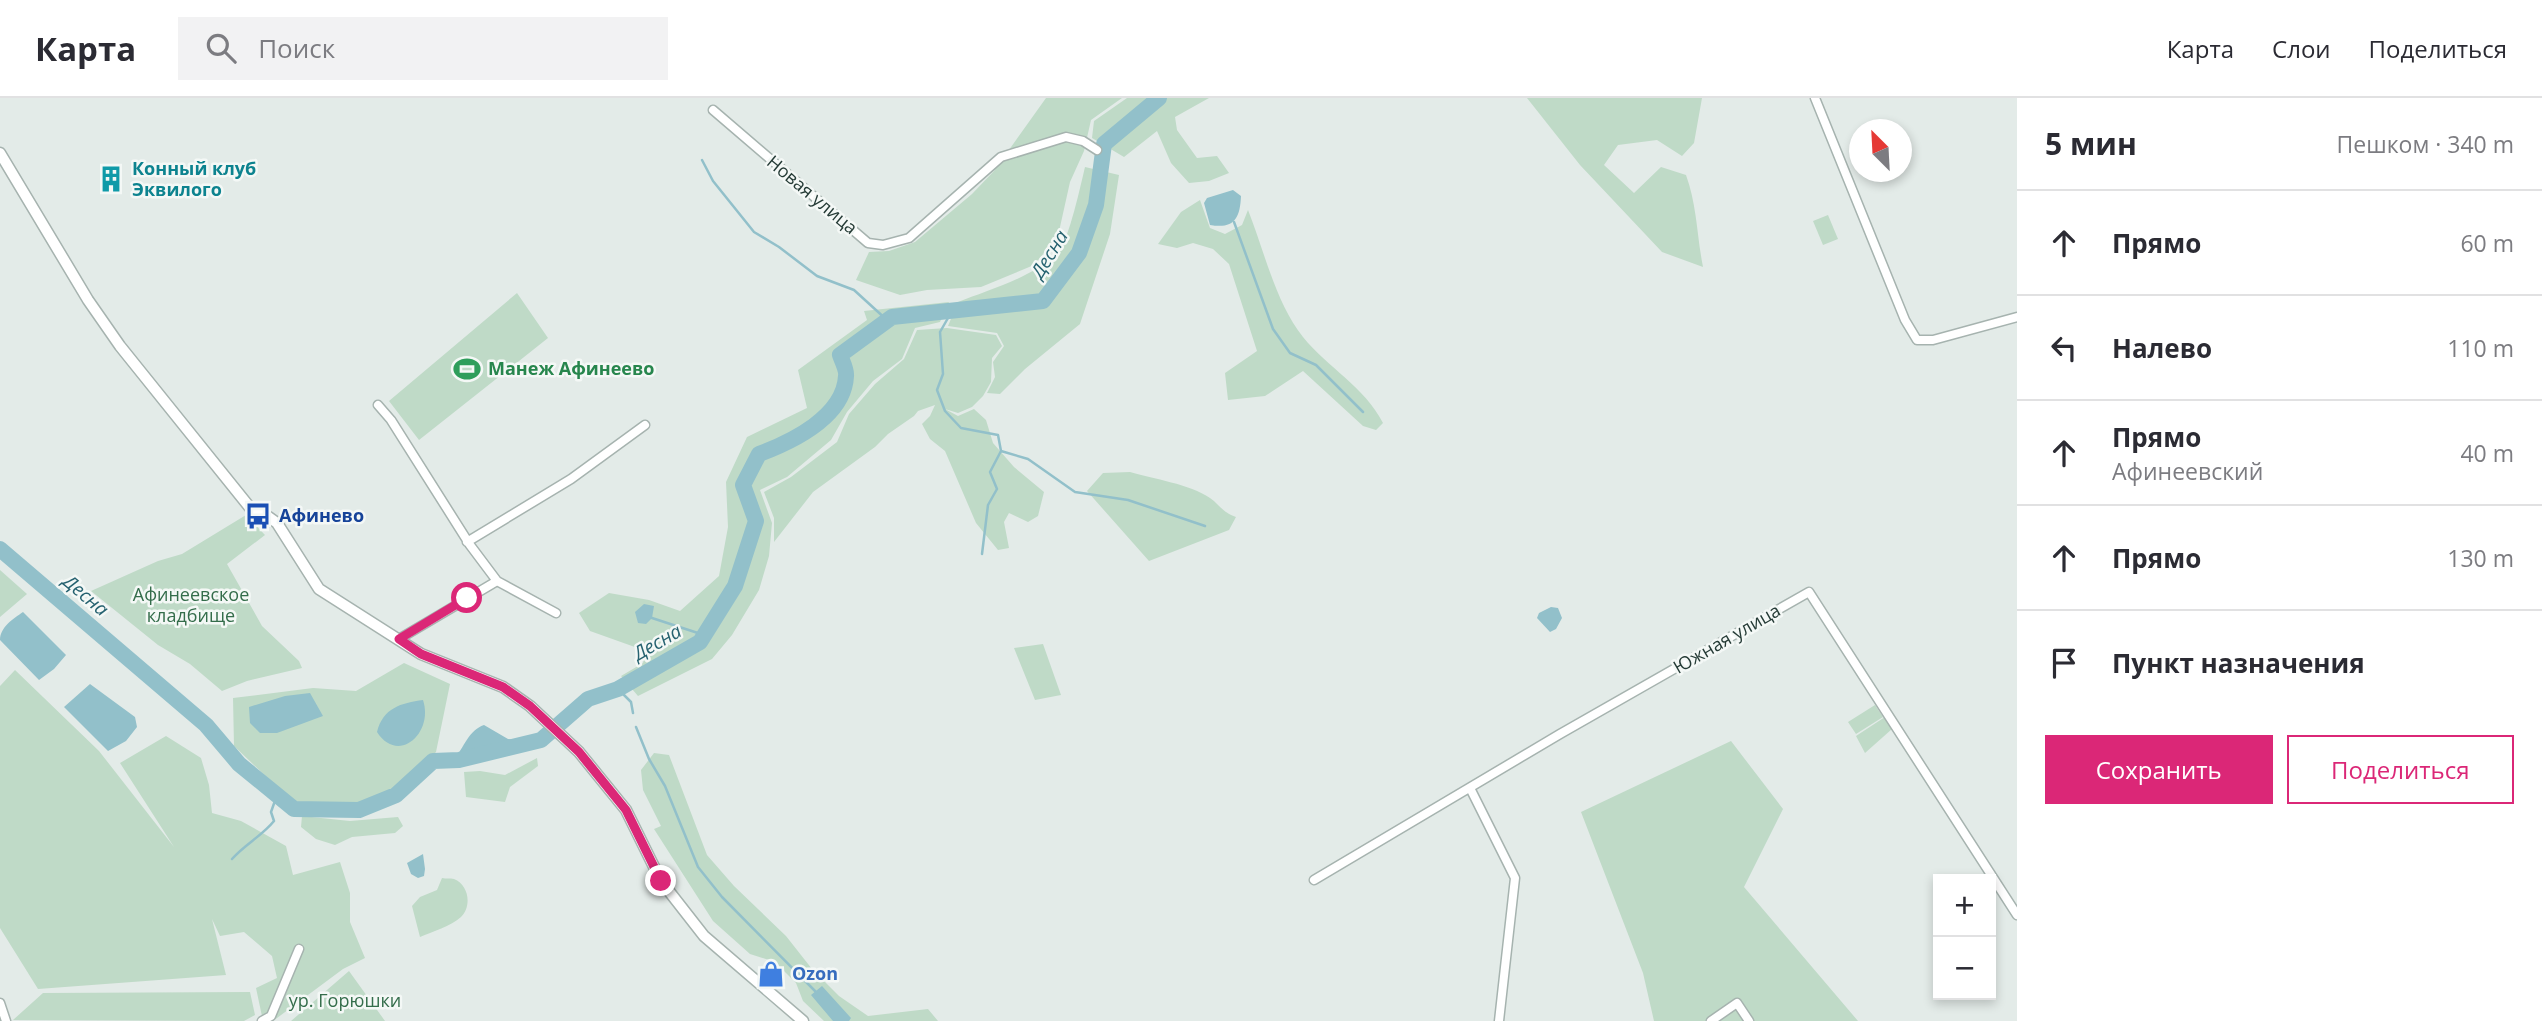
<!DOCTYPE html>
<html lang="ru">
<head>
<meta charset="utf-8">
<style>
  body { margin:0; font-family:"Open Sans",sans-serif; background:#f2f2f3; color:#2b2b33 }
  .controls { position:absolute; right:21px; bottom:21px; display:grid; overflow:hidden; border-radius:0px; box-shadow:0 4px 10px #0003 }
  .controls button { width:63px; height:63px; display:grid; place-items:center; padding:0; border:0; border-bottom:2px solid #e1e1e2; background:#fff; color:#2b2b33; font:35px sans-serif }
  .compass { position:absolute; left:1849px; top:21px; width:63px; height:63px; border-radius:50%; background:#fff; box-shadow:0 4px 10px #0003; rotate:336deg }
  .stop { position:absolute; width:21px; height:21px; margin:-16px; border:5px solid #db2777; border-radius:50%; background:#fff }
  .stop.end { background:#db2777; border-color:#fff; box-shadow:0 2px 7px #0008 }
  .list { margin:0; padding:0; list-style:none }
  h2 { display:flex; justify-content:space-between; align-items:center; height:91px; margin:0; padding:0 28px; font-size:30px }
  h2 small { font-size:23px; font-weight:400; color:#7c7c81 }
  .list li { display:grid; grid-template-columns:46px 1fr auto; gap:21px; align-items:center; box-sizing:border-box; height:105px; padding:0 28px; border-top:2px solid #e1e1e2 }
  .list b { display:block; font-size:26px; white-space:nowrap }
  .list p { margin:0; font-size:23px; white-space:nowrap; color:#7c7c81 }
  .list em { font-size:23px; font-style:normal; color:#7c7c81 }
  .actions { display:flex; gap:14px; padding:21px 28px }
  .actions a { flex:1; padding:16px 0; border:2px solid #db2777; border-radius:0px; text-align:center; font-size:24px; color:#db2777 }
  .actions .main { background:#db2777; color:#fff }
  .icon { flex:none; width:38px; height:38px; fill:none; stroke:currentColor; stroke-width:2; stroke-linecap:round; stroke-linejoin:round }
  .map { position:relative; flex:none; width:2017px; height:923px; overflow:hidden }
  header { display:flex; align-items:center; gap:42px; box-sizing:border-box; height:98px; padding:0 35px; background:#fff; border-bottom:2px solid #e1e1e2 }
  header strong { font-size:33px }
  nav { display:flex; gap:38px; margin-inline-start:auto; font-size:24px }
  .search { width:490px; height:63px; background:#f2f2f3; display:flex; align-items:center; gap:18px; box-sizing:border-box; padding:0 24px; border-radius:0px; color:#7c7c81; font-size:26px }
  main { display:flex }
  aside { flex:1; background:#fff }
  .map>svg:first-child { display:block }
  .green { fill:#bfdac7 }
  .water { fill:#92c0ca }
  .lines { fill:none; stroke-linecap:round; stroke-linejoin:round }
  .stream { stroke:#92c0ca; stroke-width:2.5 }
  .river { stroke:#92c0ca; stroke-width:16 }
  .minor-casing { stroke:#a6b3af; stroke-width:11 }
  .tertiary-casing { stroke:#a6b3af; stroke-width:13 }
  .minor { stroke:#fff; stroke-width:8 }
  .tertiary { stroke:#fff; stroke-width:10 }
  .route { stroke:#db2777; stroke-width:9 }
  .labels { text-anchor:middle; stroke-width:5; stroke-linejoin:round; paint-order:stroke }
  .culture-label { font-size:18px; font-weight:bold; fill:#0d838f; stroke:#f4f8f6; text-anchor:start }
  .street-label { font-size:18px; fill:#253b36; stroke:#f4f8f6 }
  .leisure-label { font-size:18px; font-weight:bold; fill:#27864d; stroke:#f4f8f6; text-anchor:start }
  .transit-label { font-size:18px; font-weight:bold; fill:#164399; stroke:#f4f8f6; text-anchor:start }
  .park-label { font-size:18px; fill:#346d4b; stroke:#f4f8f6 }
  .shop-label { font-size:18px; font-weight:bold; fill:#366cbe; stroke:#f4f8f6; text-anchor:start }
  .water-label { font-size:19px; font-style:italic; fill:#266270; stroke:#f4f8f6 }
</style>
</head>
<body>
<header>
<strong>Карта</strong>
<div class="search"><svg class="icon" aria-label="search" viewBox="0 0 24 24"><circle cx="10" cy="10" r="6"/><path d="M15 15l6 6"/></svg>Поиск</div>
<nav><a>Карта</a><a>Слои</a><a>Поделиться</a></nav>
</header>
<main>
<div class="map">
<svg width="2017" height="923" viewBox="0 0 2017 923">
  <rect width="100%" height="100%" fill="#e3ebe8"/>
  <!-- green -->
  <path class="green" d="M 1046,0 L 1122,0 L 1091,22 L 1084,53 L 1070,84 L 1058,138 L 1034,167 L 981,189 L 927,192 L 900,197 L 856,182 L 869,154 L 889,153 L 915,144 L 972,96 L 994,73 Z
    M 1127,0 L 1209,0 L 1175,19 L 1177,32 L 1197,60 L 1217,58 L 1229,75 L 1209,83 L 1189,85 L 1171,65 L 1157,33 L 1124,59 L 1092,40 L 1094,23 Z
    M 1527,0 L 1702,0 L 1694,45 L 1682,58 L 1657,42 L 1618,47 L 1604,67 L 1634,95 L 1661,69 L 1686,77 C 1697,107 1697,139 1703,169 L 1662,154 L 1580,67 Z
    M 1085,69 L 1119,77 L 1110,136 L 1080,226 L 1025,271 L 1000,296 L 987,295 L 995,279 L 993,264 L 1004,248 L 997,235 L 948,228 L 958,204 C 988,192 1037,178 1059,153 C 1069,141 1081,86 1085,69 Z
    M 1200,102 L 1210,130 L 1225,136 L 1242,127 L 1248,112 C 1264,152 1276,206 1303,239 C 1328,270 1364,288 1383,325 L 1376,332 L 1363,328 L 1303,273 L 1265,298 L 1228,302 L 1225,275 L 1257,253 L 1229,166 L 1213,151 L 1193,145 L 1177,150 L 1158,146 L 1181,114 Z
    M 1828,117 L 1838,141 L 1823,147 L 1813,123 Z
    M 517,195 L 548,240 L 419,342 L 389,303 Z
    M 949,204 L 940,224 L 915,230 L 902,261 L 873,283 L 847,314 L 831,342 L 787,379 L 760,392 L 772,425 L 769,458 L 759,492 L 732,537 L 712,561 L 638,598 L 621,578 L 643,565 L 646,553 L 590,533 L 579,515 L 609,495 L 649,502 L 680,513 L 719,478 L 728,429 L 726,384 L 747,339 L 807,310 L 798,272 L 867,222 L 864,213 Z
    M 947,230 L 996,237 L 1002,248 L 992,260 L 991,284 L 983,298 L 972,309 L 958,315 L 945,311 L 958,318 L 974,311 L 986,322 L 993,345 L 1014,369 L 1044,394 L 1038,418 L 1028,424 L 1009,415 L 1004,424 L 1009,450 L 998,452 L 976,425 L 945,353 L 930,341 L 922,326 L 930,318 L 935,307 L 918,313 L 914,318 L 888,336 L 875,349 L 813,394 L 774,444 L 774,420 L 764,394 L 791,379 L 837,344 L 849,316 L 875,286 L 904,261 L 917,232 Z
    M 1130,374 C 1153,381 1190,386 1210,400 C 1220,407 1222,414 1236,419 L 1229,432 L 1149,463 L 1087,393 L 1103,375 Z
    M 246,417 L 265,437 L 227,466 L 262,528 L 299,563 L 302,570 L 247,583 L 222,593 L 190,566 L 158,547 L 91,493 L 158,463 L 182,456 Z
    M 0,472 L 27,496 L 0,519 Z
    M 1043,546 L 1061,597 L 1035,602 L 1014,550 Z
    M 404,565 L 450,586 L 436,654 L 392,694 L 356,708 L 295,706 L 234,648 L 233,600 L 313,590 L 356,593 Z
    M 15,572 L 99,653 L 174,749 L 120,665 L 166,638 L 201,660 L 209,687 L 212,715 L 241,723 L 286,748 L 293,777 L 340,764 L 350,795 L 350,824 L 365,860 L 343,871 L 273,923 L 263,923 L 256,890 L 277,880 L 272,858 L 244,834 L 220,838 L 212,821 L 226,877 L 38,891 L 0,830 L 0,588 Z
    M 1875,607 L 1883,619 L 1856,636 L 1848,624 Z
    M 1885,619 L 1892,631 L 1865,655 L 1856,638 Z
    M 1731,643 L 1783,711 L 1744,789 L 1858,923 L 1654,923 L 1643,875 L 1581,714 Z
    M 654,655 L 669,657 L 707,757 L 734,788 L 786,838 L 812,871 L 839,898 L 868,918 L 928,911 L 938,923 L 824,923 L 803,903 L 796,885 L 775,864 L 750,856 L 713,823 L 654,731 L 661,728 L 643,692 L 641,672 Z
    M 537,660 L 538,668 L 510,689 L 505,704 L 466,699 L 464,674 L 480,673 L 505,677 Z
    M 302,718 L 350,723 L 398,719 L 403,728 L 395,735 L 352,739 L 335,747 L 316,741 L 301,729 Z
    M 442,780 C 446,781 450,780 454,781 C 469,787 472,808 461,819 C 451,828 432,834 420,839 L 412,808 L 420,799 L 437,792 Z
    M 349,873 L 385,923 L 291,923 Z
    M 250,894 L 255,917 L 244,923 L 13,922 L 43,895 Z"/>
  <!-- water -->
  <path class="water" d="M 1233,92 L 1241,98 C 1240,121 1234,131 1210,127 L 1204,105 L 1207,100 Z
    M 644,506 L 654,508 L 652,520 L 646,526 L 638,525 L 635,514 Z
    M 1551,509 L 1558,510 L 1562,520 L 1556,531 L 1550,534 L 1537,520 L 1539,515 Z
    M 23,514 L 66,557 L 54,571 L 39,582 L 0,542 C 0,529 13,521 23,514 Z
    M 90,586 L 135,619 L 137,629 L 126,643 L 108,653 L 64,609 Z
    M 310,595 L 323,618 L 277,635 L 260,635 L 250,625 L 249,609 L 285,598 Z
    M 423,602 C 434,635 398,667 377,634 C 383,610 401,605 423,602 Z
    M 484,627 L 508,641 L 533,644 L 454,662 C 464,649 469,632 484,627 Z
    M 423,756 L 425,771 L 424,778 L 418,780 L 411,776 L 407,765 Z
    M 822,888 L 851,920 L 849,923 L 833,923 L 811,897 Z"/>
  <g class="lines">
    <!-- stream -->
    <path class="stream" d="M 702,62 L 713,83 L 754,134 L 779,149 L 817,178 L 854,192 L 888,223
      M 1234,124 L 1273,231 L 1290,255 L 1316,267 L 1363,314
      M 952,213 L 940,234 L 943,276 L 937,292 L 945,313 L 961,330 L 998,337 L 1001,353 L 990,374 L 997,391 L 988,407 L 982,456
      M 1001,353 L 1028,361 L 1075,394 L 1128,402 L 1205,428
      M 652,520 L 704,537
      M 618,591 L 631,604 L 633,615
      M 636,629 L 649,661 L 665,688 L 698,769 L 722,799 L 816,894
      M 232,761 C 245,746 262,738 274,723 L 271,714 L 277,697"/>
    <!-- river -->
    <path class="river" d="M 0,451 L 206,627 L 239,666 L 294,711 L 359,712 L 396,697 L 433,663 L 459,662 L 541,642 L 588,601 L 618,591 L 700,544 L 735,488 L 756,423 L 743,387 L 759,356 C 791,344 844,319 846,278 C 847,272 842,263 840,257 L 892,219 L 1043,203 L 1079,155 L 1096,107 L 1104,46 L 1159,0"/>
    <!-- minor casing -->
    <g class="minor-casing">
      <path id="minor" d="M 1815,0 L 1905,222 L 1917,242 L 1933,242 L 2017,219
        M 713,12 L 868,145 L 883,147 L 909,140 L 1001,59 L 1066,39 L 1083,43 L 1097,52
        M 378,307 L 391,322 L 470,447 L 497,483
        M 467,444 L 571,381 L 645,327
        M 399,541 L 497,483 L 556,515
        M 1470,690 L 1515,780 L 1499,923
        M 1314,782 L 1560,636 L 1809,494 L 2017,817
        M 0,905 L 6,923
        M 262,923 L 271,918 L 299,851
        M 1711,923 L 1737,905 L 1749,923"/>
    </g>
    <!-- tertiary casing -->
    <g class="tertiary-casing">
      <path id="tertiary" d="M 0,55 L 88,202 L 120,248 L 251,411 L 263,415 L 277,425 L 319,491 L 421,556 L 503,589 L 530,608 L 579,654 L 626,712 L 661,783 L 704,838 L 803,923"/>
    </g>
    <!-- minor -->
    <use href="#minor" class="minor"/>
    <!-- tertiary -->
    <use href="#tertiary" class="tertiary"/>
  </g>
  <g class="lines">
    <!-- route -->
    <path class="route" d="M 467,500 L 399,541 L 421,556 L 503,589 L 530,608 L 579,654 L 626,712 L 661,783"/>
  </g>
  <!-- icons -->
  <defs>
    <g id="building-bare" transform="scale(2.1)"><path d="M-4-6H4V6H1V3H-1V6H-4ZM-2.5-4.3h1.7v1.8h-1.7ZM.8-4.3h1.7v1.8H.8ZM-2.5-1h1.7V.8h-1.7ZM.8-1h1.7V.8H.8Z" fill="#0f9aa8" stroke="#f4f8f6" stroke-width="2.5" paint-order="stroke"/></g>
    <g id="stadium-bare" transform="scale(2.1)"><path d="M0-5a6.5 5 0 1 0 0 10a6.5 5 0 1 0 0-10ZM-3.5-1.8h7v3.6h-7Z" fill="#2e9e5b" stroke="#f4f8f6" stroke-width="2.5" paint-order="stroke"/></g>
    <g id="bus-bare" transform="scale(2.1)"><path d="M-5-6H5V4H4V6H2V4H-2V6H-4V4H-5ZM-3.5-4V0h7V-4ZM-3.5 1.2v1.5H-2V1.2ZM2 1.2v1.5H3.5V1.2Z" fill="#1a4fb4" stroke="#f4f8f6" stroke-width="2.5" paint-order="stroke"/></g>
    <g id="shop-bare" transform="scale(2.1)"><path d="M-5-2.5h2.3a2.7 3.5 0 0 1 5.4 0H5L5.5 6h-11ZM-1.5-2.5h3a1.5 2.3 0 0 0-3 0Z" fill="#3f7fe0" stroke="#f4f8f6" stroke-width="2.5" paint-order="stroke"/></g>
  </defs>
  <g fill-rule="evenodd">
    <use href="#building-bare" x="111" y="81"/>
    <use href="#stadium-bare" x="467" y="271"/>
    <use href="#bus-bare" x="258" y="418"/>
    <use href="#shop-bare" x="771" y="876"/>
  </g>
  <g class="labels">
    <!-- culture labels -->
    <g class="culture-label">
      <text x="132" y="77">Конный клуб<tspan x="132" dy="21">Эквилого</tspan></text>
    </g>
    <!-- street labels -->
    <g class="street-label">
      <text transform="translate(812 97) rotate(40)" y="6">Новая улица</text>
      <text transform="translate(1727 541) rotate(-30)" y="6">Южная улица</text>
    </g>
    <!-- leisure labels -->
    <g class="leisure-label">
      <text x="488" y="277">Манеж Афинеево</text>
    </g>
    <!-- transit labels -->
    <g class="transit-label">
      <text x="279" y="424">Афинево</text>
    </g>
    <!-- park labels -->
    <g class="park-label">
      <text x="191" y="503">Афинеевское<tspan x="191" dy="21">кладбище</tspan></text>
      <text x="345" y="909">ур. Горюшки</text>
    </g>
    <!-- shop labels -->
    <g class="shop-label">
      <text x="792" y="882">Ozon</text>
    </g>
    <!-- water labels -->
    <g class="water-label">
      <text transform="translate(1049 156) rotate(-58)" y="7">Десна</text>
      <text transform="translate(86 497) rotate(40)" y="7">Десна</text>
      <text transform="translate(657 544) rotate(-30)" y="7">Десна</text>
    </g>
  </g>
</svg>
<div class="controls">
<button>+</button>
<button>−</button>
</div>
<svg class="compass" viewBox="-18 -18 36 36"><path d="M0-13l5 13h-10z" fill="#e53935"/><path d="M0 13l5-13h-10z" fill="#7c7c81"/></svg>
<div class="stop" style="left:467px;top:500px"></div>
<div class="stop end" style="left:661px;top:783px"></div>
</div>
<aside>
<h2>5 мин<small>Пешком · 340 m</small></h2>
<ul class="list">
<li><svg class="icon" aria-label="ahead" viewBox="0 0 24 24"><path d="M12 20V5M6 11l6-6 6 6"/></svg><div><b>Прямо</b></div><em>60 m</em></li>
<li><svg class="icon" aria-label="left" viewBox="0 0 24 24"><path d="M17 20v-9H6M10 6l-5 5 5 5"/></svg><div><b>Налево</b></div><em>110 m</em></li>
<li><svg class="icon" aria-label="ahead" viewBox="0 0 24 24"><path d="M12 20V5M6 11l6-6 6 6"/></svg><div><b>Прямо</b><p>Афинеевский</p></div><em>40 m</em></li>
<li><svg class="icon" aria-label="ahead" viewBox="0 0 24 24"><path d="M12 20V5M6 11l6-6 6 6"/></svg><div><b>Прямо</b></div><em>130 m</em></li>
<li><svg class="icon" aria-label="arrive" viewBox="0 0 24 24"><path d="M6 21V4h12l-3 4 3 4H6"/></svg><div><b>Пункт назначения</b></div></li>
</ul>
<div class="actions"><a class="main">Сохранить</a><a>Поделиться</a></div>
</aside>
</main>
</body>
</html>
